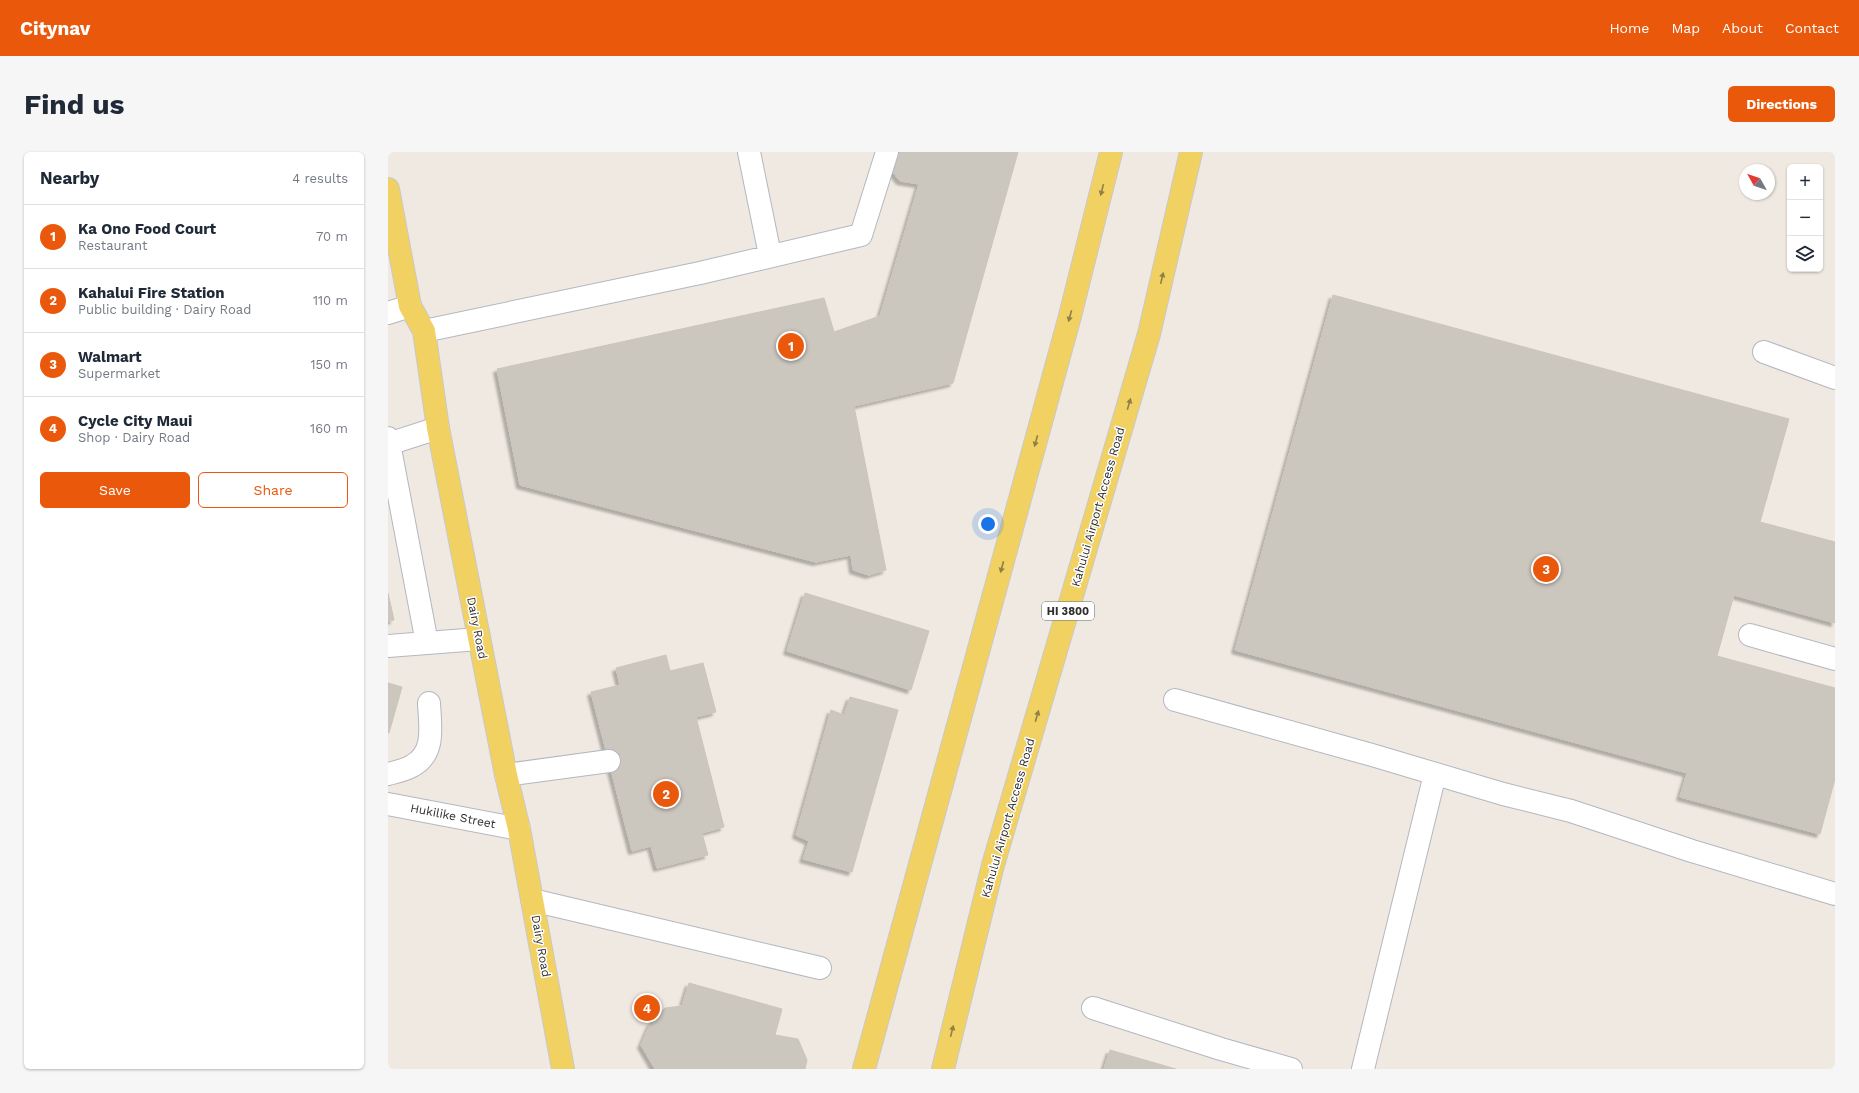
<!DOCTYPE html>
<html lang="en">
<head>
<meta charset="utf-8">
<style>
  body { margin:0; font-family:"Work Sans",sans-serif; background:#f6f6f7; color:#1f2937 }
  .controls { position:absolute; right:12px; top:12px; display:grid; overflow:hidden; border-radius:6px; box-shadow:0 1px 3px #0004 }
  .controls button { width:36px; height:36px; display:grid; place-items:center; padding:0; border:0; border-bottom:1px solid #e0e1e3; background:#fff; color:#1f2937; font:20px sans-serif }
  .compass { position:absolute; left:1351px; top:12px; width:36px; height:36px; border-radius:50%; background:#fff; box-shadow:0 1px 3px #0004; rotate:310deg }
  .you { position:absolute; left:600px; top:372px; width:14px; height:14px; margin:-10px; border:3px solid #fff; border-radius:50%; background:#1a73e8; box-shadow:0 0 0 6px #1a73e833 }
  .badge { display:grid; place-items:center; width:26px; height:26px; border-radius:50%; background:#ea580c; color:#fff; font-size:13px; font-weight:700 }
  .pin { position:absolute; translate:-50% -50%; border:2px solid #fff; box-shadow:0 1px 4px #0006 }
  .list { margin:0; padding:0; list-style:none }
  h2 { display:flex; justify-content:space-between; align-items:center; height:52px; margin:0; padding:0 16px; font-size:17px }
  h2 small { font-size:13px; font-weight:400; color:#747a83 }
  .list li { display:grid; grid-template-columns:26px 1fr auto; gap:12px; align-items:center; box-sizing:border-box; height:64px; padding:0 16px; border-top:1px solid #e0e1e3 }
  .list b { display:block; font-size:15px; white-space:nowrap }
  .list p { margin:0; font-size:13px; white-space:nowrap; color:#747a83 }
  .list em { font-size:13px; font-style:normal; color:#747a83 }
  .actions { display:flex; gap:8px; padding:12px 16px }
  .actions a { flex:1; padding:9px 0; border:1px solid #ea580c; border-radius:6px; text-align:center; font-size:14px; color:#ea580c }
  .actions .main { background:#ea580c; color:#fff }
  .icon { flex:none; width:22px; height:22px; fill:none; stroke:currentColor; stroke-width:2; stroke-linecap:round; stroke-linejoin:round }
  .map { position:relative; flex:none; width:1447px; height:917px; overflow:hidden; border-radius:6px }
  header { display:flex; align-items:center; gap:24px; box-sizing:border-box; height:56px; padding:0 20px; background:#ea580c; color:#fff }
  header strong { font-size:19px }
  nav { display:flex; gap:22px; margin-inline-start:auto; font-size:14px }
  .intro { display:flex; align-items:center; justify-content:space-between; box-sizing:border-box; height:96px; padding:0 24px }
  h1 { margin:0; font-size:28px }
  .button { padding:10px 18px; border-radius:6px; background:#ea580c; color:#fff; font-size:14px; font-weight:700 }
  main { display:flex; gap:24px; padding:0 24px }
  aside { flex:1; background:#fff; border-radius:6px; box-shadow:0 1px 3px #0004 }
  .map>svg:first-child { display:block }
  .building { fill:#cbc7bf; stroke:#cbc5ba; filter:url(#shadow) }
  .lines { fill:none; stroke-linecap:round; stroke-linejoin:round }
  .minor-casing { stroke:#b4b7c1; stroke-width:24 }
  .major-casing { stroke:#c9c9c9; stroke-width:24 }
  .minor { stroke:#fff; stroke-width:22 }
  .major { stroke:#f2d163; stroke-width:22 }
  .oneway { fill:#908048 }
  .labels { text-anchor:middle; stroke-width:3; stroke-linejoin:round; paint-order:stroke }
  .shield { fill:#fff; stroke:#6d6d6d; stroke-width:1 }
  .shield-label { font-size:11px; font-weight:bold; fill:#2e2e2e }
  .street-label { font-size:12px; fill:#2e2e2e; stroke:#fff }
</style>
</head>
<body>
<header>
<strong>Citynav</strong>
<nav><a>Home</a><a>Map</a><a>About</a><a>Contact</a></nav>
</header>
<div class="intro"><h1>Find us</h1><a class="button">Directions</a></div>
<main>
<aside>
<h2>Nearby<small>4 results</small></h2>
<ul class="list">
<li><span class="badge">1</span><div><b>Ka Ono Food Court</b><p>Restaurant</p></div><em>70 m</em></li>
<li><span class="badge">2</span><div><b>Kahalui Fire Station</b><p>Public building · Dairy Road</p></div><em>110 m</em></li>
<li><span class="badge">3</span><div><b>Walmart</b><p>Supermarket</p></div><em>150 m</em></li>
<li><span class="badge">4</span><div><b>Cycle City Maui</b><p>Shop · Dairy Road</p></div><em>160 m</em></li>
</ul>
<div class="actions"><a class="main">Save</a><a>Share</a></div>
</aside>
<div class="map">
<svg width="1447" height="917" viewBox="0 0 1447 917">
  <defs>
    <filter id="shadow"><feDropShadow dx="-3.5" dy="3.5" stdDeviation="1" flood-color="#0004"/></filter>
  </defs>
  <rect width="100%" height="100%" fill="#efe9e1"/>
  <!-- building -->
  <path class="building" d="M 503,0 L 630,0 L 565,231 L 466,254 L 498,418 L 481,423 L 465,418 L 463,403 L 428,410 L 132,333 L 109,217 L 436,146 L 446,180 L 492,164 L 531,32 L 512,29 L 500,14 Z
    M 945,143 L 1401,267 L 1372,370 L 1447,390 L 1447,471 L 1346,443 L 1329,504 L 1447,536 L 1447,627 L 1432,682 L 1292,645 L 1299,621 L 847,498 Z
    M 0,441 L 6,468 L 0,469 Z
    M 417,441 L 541,479 L 523,538 L 399,499 Z
    M 278,503 L 282,519 L 315,511 L 328,560 L 308,565 L 336,675 L 314,681 L 320,703 L 269,716 L 263,694 L 244,699 L 203,540 L 232,533 L 228,516 Z
    M 0,531 L 14,535 L 1,581 L 0,580 Z
    M 462,545 L 510,558 L 464,720 L 415,707 L 421,689 L 408,683 L 443,558 L 456,563 Z
    M 301,831 L 394,857 L 387,883 L 410,887 L 419,908 L 417,917 L 267,917 L 253,893 L 262,872 L 277,856 L 294,854 Z
    M 722,898 L 788,917 L 716,917 Z"/>
  <g class="lines">
    <!-- minor casing -->
    <g class="minor-casing">
      <path id="minor" d="M 361,0 L 382,103
        M 0,161 L 22,154
        M 36,179 L 312,121 L 473,83 L 499,0
        M 1376,200 L 1447,226
        M 0,286 L 39,491 L 0,494
        M 0,292 L 50,276
        M 1362,483 L 1447,507
        M 39,491 L 91,487
        M 787,548 L 984,603 L 1115,642 L 1183,659 L 1304,699 L 1447,742
        M 0,622 C 8,620 17,618 24,614 C 48,601 42,574 41,551
        M 118,623 L 221,609
        M 0,652 L 131,677
        M 144,748 L 432,816
        M 705,856 L 833,897 L 903,917
        M 975,917 L 1047,622"/>
    </g>
    <!-- major casing -->
    <g class="major-casing">
      <path id="major" d="M 0,37 L 22,154 L 36,179 L 50,276 L 118,623 L 131,677 L 175,917
        M 476,917 L 682,164 L 723,0
        M 555,917 L 605,713 L 761,182 L 803,0"/>
    </g>
    <!-- minor -->
    <use href="#minor" class="minor"/>
    <!-- major -->
    <use href="#major" class="major"/>
  </g>
  <!-- one-way arrows -->
  <defs><path id="oneway-solid" d="M-6-.8H1V-3.2L6.5 0L1 3.2V.8H-6Z"/></defs>
  <g class="oneway">
    <use href="#oneway-solid" transform="translate(714 38) rotate(104)"/>
    <use href="#oneway-solid" transform="translate(774 126) rotate(-77)"/>
    <use href="#oneway-solid" transform="translate(682 164) rotate(105)"/>
    <use href="#oneway-solid" transform="translate(741 252) rotate(-74)"/>
    <use href="#oneway-solid" transform="translate(648 289) rotate(105)"/>
    <use href="#oneway-solid" transform="translate(614 415) rotate(105)"/>
    <use href="#oneway-solid" transform="translate(649 564) rotate(-74)"/>
    <use href="#oneway-solid" transform="translate(564 879) rotate(-76)"/>
  </g>
  <g class="labels">
    <!-- shield labels -->
    <rect class="shield" x="654" y="450" width="52" height="18" rx="3"/>
    <g class="shield-label">
      <text x="680" y="463">HI 3800</text>
    </g>
    <!-- street labels -->
    <g class="street-label">
      <text transform="translate(710 355) rotate(-74)" y="4">Kahului Airport Access Road</text>
      <text transform="translate(89 476) rotate(79)" y="4">Dairy Road</text>
      <text transform="translate(65 664) rotate(11)" y="4">Hukilike Street</text>
      <text transform="translate(620 666) rotate(-74)" y="4">Kahului Airport Access Road</text>
      <text transform="translate(153 794) rotate(80)" y="4">Dairy Road</text>
    </g>
  </g>
</svg>
<div class="controls">
<button>+</button>
<button>−</button>
<button><svg class="icon" aria-label="layers" viewBox="0 0 24 24"><path d="M12 4l9 5-9 5-9-5zM3 14l9 5 9-5"/></svg></button>
</div>
<svg class="compass" viewBox="-18 -18 36 36"><path d="M0-13l5 13h-10z" fill="#e53935"/><path d="M0 13l5-13h-10z" fill="#747a83"/></svg>
<div class="you"></div>
<div class="pin badge" style="left:403px;top:194px">1</div>
<div class="pin badge" style="left:278px;top:642px">2</div>
<div class="pin badge" style="left:1158px;top:417px">3</div>
<div class="pin badge" style="left:259px;top:856px">4</div>
</div>
</main>
</body>
</html>
